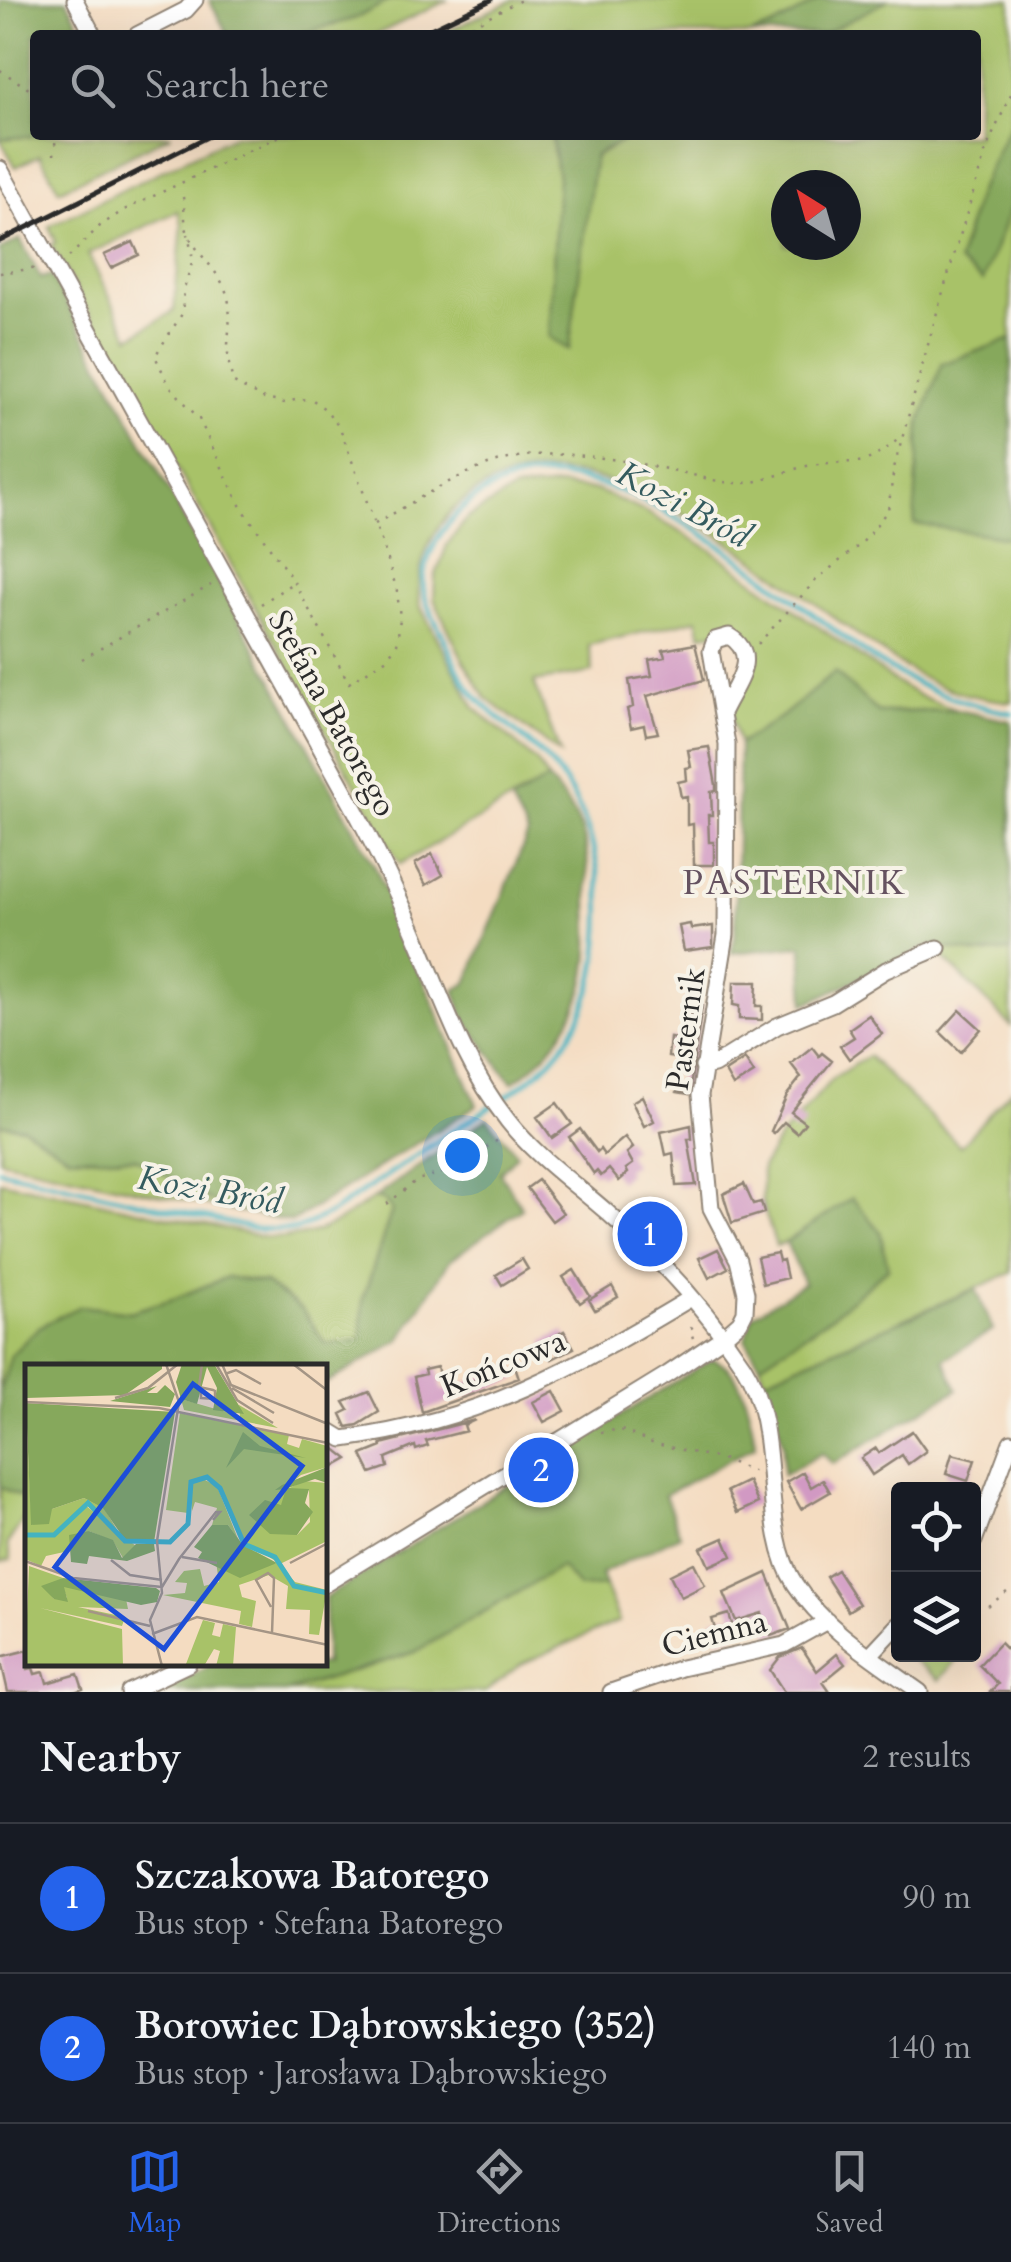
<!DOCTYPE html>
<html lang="en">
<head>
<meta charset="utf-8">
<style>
  body { margin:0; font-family:Cardo,serif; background:#242831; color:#f1f3f6 }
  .controls { position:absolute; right:30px; bottom:30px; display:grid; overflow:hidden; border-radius:10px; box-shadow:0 10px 40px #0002 }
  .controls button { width:90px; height:90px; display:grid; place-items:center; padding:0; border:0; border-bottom:2px solid #363941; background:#171b24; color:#f1f3f6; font:50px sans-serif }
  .compass { position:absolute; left:771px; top:170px; width:90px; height:90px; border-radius:50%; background:#171b24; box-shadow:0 10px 40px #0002; rotate:323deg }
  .you { position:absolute; left:462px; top:1155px; width:35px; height:35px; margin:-25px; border:8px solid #fff; border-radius:50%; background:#1a73e8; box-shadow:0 0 0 15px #1a73e833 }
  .badge { display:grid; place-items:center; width:65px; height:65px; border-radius:50%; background:#2563eb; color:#fff; font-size:32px; font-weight:700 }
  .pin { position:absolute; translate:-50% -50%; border:5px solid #fff; box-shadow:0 2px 10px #0006 }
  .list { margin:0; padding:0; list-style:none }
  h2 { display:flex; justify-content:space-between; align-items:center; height:130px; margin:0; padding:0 40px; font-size:42px }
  h2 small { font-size:32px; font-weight:400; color:#9ea1a6 }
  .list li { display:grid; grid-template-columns:65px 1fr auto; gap:30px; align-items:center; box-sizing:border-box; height:150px; padding:0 40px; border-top:2px solid #363941 }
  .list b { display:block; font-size:38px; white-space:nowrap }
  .list p { margin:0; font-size:32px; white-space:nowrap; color:#9ea1a6 }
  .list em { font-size:32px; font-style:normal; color:#9ea1a6 }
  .icon { flex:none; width:55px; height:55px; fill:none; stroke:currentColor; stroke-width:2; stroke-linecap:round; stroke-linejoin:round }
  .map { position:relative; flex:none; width:1011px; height:1692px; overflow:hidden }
  .search { position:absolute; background:#171b24; box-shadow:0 10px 40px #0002; left:30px; right:30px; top:30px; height:110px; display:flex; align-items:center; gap:25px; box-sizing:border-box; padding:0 35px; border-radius:10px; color:#9ea1a6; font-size:38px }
  .sheet { height:430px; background:#171b24 }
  nav { display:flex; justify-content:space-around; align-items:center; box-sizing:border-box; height:140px; border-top:2px solid #363941; background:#171b24; font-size:28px; color:#9ea1a6 }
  nav a { display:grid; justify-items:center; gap:5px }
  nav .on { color:#2563eb }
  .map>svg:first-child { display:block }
  .green { fill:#a8c268; stroke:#6a764a; stroke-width:2.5; fill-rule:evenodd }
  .forest { fill:#86a85c; stroke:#586a44; stroke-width:2.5 }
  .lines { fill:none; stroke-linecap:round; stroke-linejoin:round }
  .stream { stroke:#44b3c0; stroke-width:5 }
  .building { fill:#d199c3 }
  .minor-casing { stroke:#908476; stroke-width:19 }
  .path { stroke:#908476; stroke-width:2.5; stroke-dasharray:2.5 8; stroke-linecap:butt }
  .minor { stroke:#fff; stroke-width:15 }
  .rail { stroke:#2b2b2b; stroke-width:5 }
  .labels { text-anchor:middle; stroke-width:8; stroke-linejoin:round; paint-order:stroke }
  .street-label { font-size:32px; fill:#2b2b2b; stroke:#f7f3e8 }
  .water-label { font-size:35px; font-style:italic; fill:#345b5f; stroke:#f7f3e8 }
  .neighbourhood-label { font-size:35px; letter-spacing:2.5px; fill:#655260; stroke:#f7f3e8 }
  .inset-river { fill:none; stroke:#44b3c0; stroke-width:5 }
  .inset-road { fill:none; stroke:#a49585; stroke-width:2.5 }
  .view { fill:#1d4ed8; fill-opacity:0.15; stroke:#1d4ed8; stroke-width:5 }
  .inset-edge { fill:none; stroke:#2b2b2b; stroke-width:5 }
</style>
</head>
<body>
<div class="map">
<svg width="1011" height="1692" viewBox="0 0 1011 1692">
  <rect width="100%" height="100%" fill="#f7f3e8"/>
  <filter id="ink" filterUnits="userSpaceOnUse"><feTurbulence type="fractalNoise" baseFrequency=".01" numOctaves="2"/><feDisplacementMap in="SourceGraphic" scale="20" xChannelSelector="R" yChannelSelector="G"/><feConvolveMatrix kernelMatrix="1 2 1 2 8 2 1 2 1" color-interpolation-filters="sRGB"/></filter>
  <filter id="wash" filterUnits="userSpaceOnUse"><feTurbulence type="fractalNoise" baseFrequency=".0048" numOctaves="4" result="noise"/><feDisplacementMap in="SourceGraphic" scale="40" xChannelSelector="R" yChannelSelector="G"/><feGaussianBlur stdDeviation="2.25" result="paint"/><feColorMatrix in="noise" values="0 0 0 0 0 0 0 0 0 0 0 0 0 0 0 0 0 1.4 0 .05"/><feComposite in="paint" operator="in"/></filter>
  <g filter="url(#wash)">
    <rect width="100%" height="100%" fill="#f4dcc1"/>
    <!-- green -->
    <path class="green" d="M 390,0 L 448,0 L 375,35 L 296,35 L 356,18 Z
      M 513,0 L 820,0 L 772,27 L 750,35 L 583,35 L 570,29 L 559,35 L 440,35 Z
      M 888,0 L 1011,0 L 1011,122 L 977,194 L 958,262 L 983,280 L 1011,206 L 1011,339 L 942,364 L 914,523 L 1011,538 L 1011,702 C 977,698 948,692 917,675 C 804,610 594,389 459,504 C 430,530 414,568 420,606 L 475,708 L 536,761 L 548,779 L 400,864 L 51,245 L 56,242 L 49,226 L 235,135 L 551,135 L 558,178 L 633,135 L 976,135 L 976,35 L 822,35 ZM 786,185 L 846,185 L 846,245 L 786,245 ZM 178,211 L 182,225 L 174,311 L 130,337 L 88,254 Z
      M 44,135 L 171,135 L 59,190 L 40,155 L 16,167 L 0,139 Z
      M 559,486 L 596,490 L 646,512 L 710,549 L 897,683 L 922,697 L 957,710 L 784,715 L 739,744 C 737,735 731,722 732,713 C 733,701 744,688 748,677 C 764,636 734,628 701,634 L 697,619 L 589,645 L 593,672 L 534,682 L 560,754 L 486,698 L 464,662 L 434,599 L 435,577 L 447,545 L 467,518 L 514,490 Z
      M 931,945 L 978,954 L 1011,951 L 1011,1026 Z
      M 868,1056 L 960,1146 L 1011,1090 L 1011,1273 L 765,1379 L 760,1364 L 833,1315 L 888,1268 L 786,1242 L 776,1246 L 762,1203 L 762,1167 L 778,1140 L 833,1078 Z
      M 0,1124 L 23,1127 L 69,1156 L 135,1158 L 229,1210 L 0,1160 Z
      M 0,1181 L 264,1237 C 315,1241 333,1225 374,1198 L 383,1200 L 392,1210 L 363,1299 L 362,1340 L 326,1344 L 302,1310 L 265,1283 L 227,1277 L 176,1298 L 130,1312 L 80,1306 L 0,1392 Z
      M 0,1487 L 24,1498 L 28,1513 L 7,1544 L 11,1559 L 0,1562 Z
      M 561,1567 L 579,1588 L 605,1586 L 619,1621 L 521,1664 L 485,1692 L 285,1692 L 415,1652 Z
      M 916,1654 L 960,1654 L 960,1655 L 939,1680 L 913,1659 Z"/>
    <!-- forest -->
    <path class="forest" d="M 0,0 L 67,0 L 85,35 L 35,35 L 35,135 L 44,135 L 0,139 Z
      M 209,0 L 390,0 L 356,18 L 296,35 L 228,35 Z
      M 820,0 L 888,0 L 822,35 L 750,35 L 772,27 Z
      M 1011,122 L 1011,206 L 983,281 L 958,262 L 977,194 Z
      M 551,135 L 633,135 L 595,155 L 569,350 L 549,337 L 558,178 Z
      M 20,239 L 41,278 L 51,275 L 376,869 L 477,1105 L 292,1222 L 229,1210 L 135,1158 L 69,1156 L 23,1127 L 0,1124 L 0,250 Z
      M 1011,339 L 1011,538 L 914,524 L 920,423 L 942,364 Z
      M 835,672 L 879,713 L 957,710 L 1011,721 L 1011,951 L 978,954 L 931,945 L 805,1004 L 802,946 L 731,953 L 735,937 L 739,744 L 784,715 Z
      M 548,779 C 561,794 575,812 582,831 C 589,851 588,879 588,900 C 588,921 591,942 588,962 C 583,1011 552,1057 512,1083 L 465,1020 L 455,990 L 467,983 L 528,834 L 511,802 Z
      M 487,1118 L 517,1154 L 500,1173 L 522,1208 L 450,1260 L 400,1340 L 325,1384 L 325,1367 L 28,1367 L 27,1513 L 24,1498 L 0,1487 L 0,1392 L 11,1355 L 39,1327 L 80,1306 L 130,1312 L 176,1298 L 227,1277 L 265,1283 L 302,1310 L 326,1344 L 361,1340 L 363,1299 L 392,1210 L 383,1200 L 374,1198 Z
      M 852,1198 L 880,1231 L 888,1268 L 833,1315 L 760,1364 L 745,1339 L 753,1315 L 804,1283 L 786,1242 Z
      M 976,1289 L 993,1330 L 944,1359 L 958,1389 L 833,1464 L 822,1453 L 783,1475 L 783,1444 L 765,1379 Z
      M 712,1359 C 745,1368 750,1417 756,1445 L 665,1495 L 680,1535 L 601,1574 L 605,1586 L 579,1588 L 561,1567 L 415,1652 L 285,1692 L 161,1692 L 211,1665 L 325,1664 L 325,1598 Z"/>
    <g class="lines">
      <!-- stream -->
      <path class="stream" d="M 0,1170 L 255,1229 L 296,1230 L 331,1213 C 376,1183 420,1153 465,1123 C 494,1104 526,1086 551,1060 C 581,1028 596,985 599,942 C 604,891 597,839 572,794 C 550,753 513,733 481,702 C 462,683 454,660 443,636 C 431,612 417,593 426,565 C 436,533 459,506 488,490 C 608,425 784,599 877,661 C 919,689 962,704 1011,713"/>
    </g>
    <g id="blocks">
      <!-- building -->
      <path class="building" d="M 133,242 L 139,255 L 111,268 L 104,255 Z
        M 695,644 L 704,680 L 647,696 L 658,733 L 646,735 L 644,725 L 631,728 L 627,709 L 633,707 L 629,680 L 652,676 L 649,660 L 665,657 L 663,650 Z
        M 709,747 L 716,785 L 716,791 L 711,792 L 712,815 L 708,815 L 709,842 L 714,842 L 714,865 L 694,865 L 693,824 L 687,825 L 687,796 L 681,797 L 678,782 L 687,780 L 686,768 L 691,767 L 688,750 Z
        M 432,854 L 443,875 L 426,885 L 415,864 Z
        M 690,924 L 691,929 L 713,926 L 713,947 L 684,951 L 679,926 Z
        M 734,982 L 757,982 L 756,1006 L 762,1006 L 762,1020 L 739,1019 L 739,1006 L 733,1005 Z
        M 694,1005 L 702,1006 L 689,1094 L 677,1092 L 681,1059 L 668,1057 L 670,1038 L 685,1040 Z
        M 960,1010 L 981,1029 L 961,1052 L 940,1032 Z
        M 869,1015 L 882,1034 L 849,1059 L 840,1046 L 854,1037 L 849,1029 Z
        M 812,1047 L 819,1056 L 822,1053 L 832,1061 L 791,1112 L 805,1123 L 797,1133 L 784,1122 L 774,1133 L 771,1131 L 787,1095 L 801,1077 L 791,1064 Z
        M 745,1059 L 754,1073 L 733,1086 L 725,1072 Z
        M 642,1096 L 654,1121 L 644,1126 L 632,1102 Z
        M 557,1103 L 572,1124 L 552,1138 L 537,1117 Z
        M 691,1125 L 692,1139 L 688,1139 L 696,1185 L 676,1186 L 673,1153 L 666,1155 L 661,1132 Z
        M 580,1129 L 597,1152 L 600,1149 L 604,1155 L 625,1137 L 633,1148 L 627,1153 L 633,1164 L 626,1169 L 628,1173 L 619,1181 L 609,1169 L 601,1176 L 597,1171 L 594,1174 L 569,1137 Z
        M 538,1180 L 563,1213 L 552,1221 L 527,1188 Z
        M 744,1184 L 753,1204 L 761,1202 L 764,1213 L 732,1223 L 723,1194 Z
        M 718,1249 L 728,1268 L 709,1278 L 699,1258 Z
        M 777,1253 L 779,1261 L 783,1260 L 787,1278 L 763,1284 L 757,1257 Z
        M 522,1259 L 528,1269 L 502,1285 L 496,1275 Z
        M 574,1270 L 590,1296 L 580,1303 L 563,1277 Z
        M 612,1286 L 618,1297 L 595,1310 L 589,1300 Z
        M 564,1331 L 574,1348 L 552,1359 L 543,1342 Z
        M 515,1366 L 519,1378 L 422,1412 L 414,1377 L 425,1374 L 424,1370 L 437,1367 L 443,1391 Z
        M 554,1391 L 565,1411 L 544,1422 L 533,1402 Z
        M 369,1392 L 379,1412 L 358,1425 L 347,1427 L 341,1414 L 349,1410 L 344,1402 Z
        M 475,1420 L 464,1425 L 466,1431 L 426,1441 L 428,1446 L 416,1450 L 415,1446 L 386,1458 L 388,1467 L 371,1473 L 362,1455 L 382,1447 L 381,1444 Z
        M 912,1431 L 926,1451 L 908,1464 L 902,1455 L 872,1475 L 861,1458 L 876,1448 L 879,1453 Z
        M 325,1441 L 348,1459 L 325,1472 Z
        M 952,1454 L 975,1460 L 968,1481 L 946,1474 Z
        M 803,1472 L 811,1487 L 823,1480 L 830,1492 L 801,1509 L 786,1482 Z
        M 748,1481 L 758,1503 L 737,1513 L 727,1491 Z
        M 724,1538 L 732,1556 L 709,1566 L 701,1548 Z
        M 694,1563 L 705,1585 L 681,1597 L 670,1575 Z
        M 837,1570 L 859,1604 L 848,1611 L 826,1577 Z
        M 767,1573 L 790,1629 L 771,1636 L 762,1613 L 736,1621 L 724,1593 Z
        M 729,1614 L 735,1634 L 718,1639 L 712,1619 Z
        M 1000,1643 L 1011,1654 L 1011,1692 L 990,1692 L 998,1684 L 979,1665 Z
        M 802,1648 L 817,1671 L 837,1654 L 845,1664 L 823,1682 L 830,1692 L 784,1692 L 770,1670 L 780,1657 Z
        M 28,1650 L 28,1669 L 33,1668 L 35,1674 L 44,1672 L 47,1683 L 78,1674 L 83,1689 L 74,1692 L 8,1692 L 0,1657 Z"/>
    </g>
  </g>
  <g filter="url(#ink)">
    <use href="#blocks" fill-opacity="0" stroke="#908476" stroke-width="2.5"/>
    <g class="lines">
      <!-- minor casing -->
      <g class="minor-casing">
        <path id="minor" d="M 75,0 L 93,35
          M 137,35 L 186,10 L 195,0
          M 0,169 L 355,810 C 379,855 401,900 420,946 C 445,1007 467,1069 508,1121 C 536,1157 574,1183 608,1213 C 658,1257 706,1309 743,1365 C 784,1429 758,1527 795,1584 C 824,1629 877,1661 920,1692
          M 703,1067 L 714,1065 L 777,1026 L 833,1003 L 886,970 L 938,948
          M 325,1428 L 343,1439 C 479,1422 576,1367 691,1298
          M 974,1541 L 1011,1442
          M 325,1584 L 668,1374 L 723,1337 L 740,1322 L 745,1312 L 746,1293 L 738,1260 L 711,1208 L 700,1095 L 726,935 L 727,744 L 711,651 L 715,640 L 729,636 C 762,656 734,686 722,713
          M 870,1655 L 898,1625
          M 129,1692 L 188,1664
          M 611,1692 L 681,1668 L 784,1645 L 827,1621"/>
      </g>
      <!-- path -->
      <path class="path" d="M 452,35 L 521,0
        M 0,70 L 35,93
        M 54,155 L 56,135
        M 183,197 C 185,209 184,226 189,236 C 201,260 226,276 229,304 C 232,335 222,350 234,383 L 264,399 L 285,403 L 298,399 L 313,400 L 326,410 L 340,428 L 387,557 L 397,591 L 400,618 L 397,644 L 387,658 L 349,683 L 294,582 L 240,505 L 199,419 L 169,385 L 155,356 L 182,314 L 184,288 L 193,260 L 188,234
        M 69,257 L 100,226 L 124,210 L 282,135
        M 0,273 L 38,268
        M 375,524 C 423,497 477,459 534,455 C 579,452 628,461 671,470 C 693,474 716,483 738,483 C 764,484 787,469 812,465 C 861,457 858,474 902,436
        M 261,604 L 291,584
        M 758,644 L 817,579 L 862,543 L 888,510 L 894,468 L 939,305 L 987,147 L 1011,94
        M 82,659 L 211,585
        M 387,1204 L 417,1180 L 452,1170 L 501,1138
        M 693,1338 L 690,1329 L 696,1324
        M 601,1433 L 619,1429 L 652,1443 L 725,1460 L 755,1472
        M 988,1606 L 1011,1589"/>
      <!-- minor -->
      <use href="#minor" class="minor"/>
      <!-- rail -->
      <path class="rail" d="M 418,35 L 491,0
        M 0,241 L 211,135"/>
    </g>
  </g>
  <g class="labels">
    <!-- street labels -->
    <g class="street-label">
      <text transform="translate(333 713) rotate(61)" y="11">Stefana Batorego</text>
      <text transform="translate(685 1029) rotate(-82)" y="11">Pasternik</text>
      <text transform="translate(503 1363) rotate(-22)" y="11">Końcowa</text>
      <text transform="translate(714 1633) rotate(-14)" y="11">Ciemna</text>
    </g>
    <!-- water labels -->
    <g class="water-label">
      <text transform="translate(684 504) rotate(28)" y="12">Kozi Bród</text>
      <text transform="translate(210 1189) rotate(10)" y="12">Kozi Bród</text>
    </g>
    <!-- neighbourhood labels -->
    <g class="neighbourhood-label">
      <text x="795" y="894">PASTERNIK</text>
    </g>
  </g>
  <!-- overview -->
  <g transform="translate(25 1364)">
    <rect width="302" height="302" fill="#f4dcc1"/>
    <path d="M 156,35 L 215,52 L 214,41 L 253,64 L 159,46 ZM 0,39 L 7,161 L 27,145 L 59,134 L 79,144 L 94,169 L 61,138 L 29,170 L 0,169 ZM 155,49 L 264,71 L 262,80 L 274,84 L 277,75 L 302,82 L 302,103 L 276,111 L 252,130 L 279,117 L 302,119 L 302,177 L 255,200 L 215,174 L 197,127 L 179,112 L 164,120 L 163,149 L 141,146 ZM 284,126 L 285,158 L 272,171 L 256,141 ZM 176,114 L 192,122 L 213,175 L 203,161 L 187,161 L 192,144 L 170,138 L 167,147 L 166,120 ZM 60,141 L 112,183 L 98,194 L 88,177 L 64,167 L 46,179 L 48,186 L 21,192 L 16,202 L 0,195 L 0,172 L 29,173 ZM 191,198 L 211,209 L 252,199 L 270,218 L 302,226 L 294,271 L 284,270 L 285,246 L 261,245 L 263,222 L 244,211 L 214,221 L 217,233 L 231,237 L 227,263 L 214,260 L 216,247 L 138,231 L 160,229 L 162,219 L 150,218 L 159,207 L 175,205 L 179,222 L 194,218 ZM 4,202 L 38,214 L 21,225 L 29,235 L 42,234 L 38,223 L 50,222 L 101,235 L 103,245 L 53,243 L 100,253 L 97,262 L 15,244 L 97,265 L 98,302 L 0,302 ZM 178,256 L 190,259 L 187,271 L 195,273 L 198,260 L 211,263 L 208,302 L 191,302 L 195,287 L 189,285 L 179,302 L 161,300 Z" fill="#a8c268" fill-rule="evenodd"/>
    <path d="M 1,0 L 137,0 L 137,5 L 100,31 L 1,34 ZM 157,0 L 189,0 L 219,50 L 188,46 L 192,24 L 182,3 L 172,40 L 156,35 L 151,18 ZM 140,21 L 150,30 L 145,43 L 85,37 L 132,22 L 122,29 L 132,29 ZM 1,39 L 150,48 L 129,178 L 100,176 L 78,144 L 59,134 L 27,145 L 24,160 L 6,161 ZM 218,68 L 235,82 L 281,94 L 219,85 L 201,104 ZM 302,103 L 302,119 L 290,115 L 263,124 L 284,125 L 280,139 L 288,148 L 272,171 L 245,170 L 224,151 L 240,136 L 256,141 L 261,125 L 250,126 L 257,121 ZM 187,161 L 203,161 L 218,181 L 252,199 L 215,214 L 173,194 L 177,188 L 169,183 ZM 64,167 L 88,176 L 97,194 L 111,180 L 129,180 L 130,187 L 102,197 L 64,192 L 62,200 L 46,198 L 44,171 ZM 38,214 L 131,224 L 135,227 L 132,238 L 116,241 L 39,223 L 43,238 L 29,235 L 16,222 Z" fill="#86a85c"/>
    <path class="inset-river" d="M 0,171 L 29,171 L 63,139 L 100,177 L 145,178 L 163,160 L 166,118 L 182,113 L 195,124 L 219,180 L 250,193 L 269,222 L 303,229"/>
    <path class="inset-road" d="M 191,0 L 212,36 L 248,59M 197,0 L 206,21 L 303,60M 268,0 L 303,27M 200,10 L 211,6 L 236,20M 176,24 L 176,34 L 190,35 L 190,27 L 188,26 L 174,23 L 177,0M 207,24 L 249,49M 90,34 L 123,24 L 153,0M 0,38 L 134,44 L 303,79M 157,193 L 192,199M 86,196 L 105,211 L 137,216M 0,197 L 48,214 L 137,223M 265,199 L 303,179M 137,223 L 154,195 L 191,148 L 195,148 L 188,156M 246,243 L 231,216 L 243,209 L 249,214 L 247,269M 63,247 L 125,262M 127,270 L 172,253 L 303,281M 137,302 L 125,256 L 137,229 L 132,177 L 154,38 L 141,0"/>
    <path class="view" d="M 168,20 L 277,102 L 139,285 L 30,203 Z"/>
    <rect width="302" height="302" class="inset-edge"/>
  </g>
</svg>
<div class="controls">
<button><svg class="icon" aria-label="locate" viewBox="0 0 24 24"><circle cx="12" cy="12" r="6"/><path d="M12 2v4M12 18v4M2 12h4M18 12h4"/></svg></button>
<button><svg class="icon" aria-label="layers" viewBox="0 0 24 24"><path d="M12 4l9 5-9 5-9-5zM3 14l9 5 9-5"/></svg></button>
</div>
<svg class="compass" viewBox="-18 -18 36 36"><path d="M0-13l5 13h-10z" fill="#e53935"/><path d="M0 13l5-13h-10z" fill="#9ea1a6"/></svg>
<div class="you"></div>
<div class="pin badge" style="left:650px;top:1234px">1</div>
<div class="pin badge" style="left:541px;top:1470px">2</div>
<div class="search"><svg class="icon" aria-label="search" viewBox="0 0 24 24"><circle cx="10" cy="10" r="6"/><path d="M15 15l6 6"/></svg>Search here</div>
</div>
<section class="sheet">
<h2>Nearby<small>2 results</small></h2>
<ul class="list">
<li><span class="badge">1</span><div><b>Szczakowa Batorego</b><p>Bus stop · Stefana Batorego</p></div><em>90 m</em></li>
<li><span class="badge">2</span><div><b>Borowiec Dąbrowskiego (352)</b><p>Bus stop · Jarosława Dąbrowskiego</p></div><em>140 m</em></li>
</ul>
</section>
<nav>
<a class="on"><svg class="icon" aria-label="map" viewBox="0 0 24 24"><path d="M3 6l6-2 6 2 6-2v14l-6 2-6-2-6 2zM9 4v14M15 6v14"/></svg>Map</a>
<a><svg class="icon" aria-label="directions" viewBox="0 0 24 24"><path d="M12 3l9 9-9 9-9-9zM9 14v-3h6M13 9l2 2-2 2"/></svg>Directions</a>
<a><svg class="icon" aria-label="saved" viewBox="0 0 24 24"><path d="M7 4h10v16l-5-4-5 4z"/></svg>Saved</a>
</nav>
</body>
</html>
